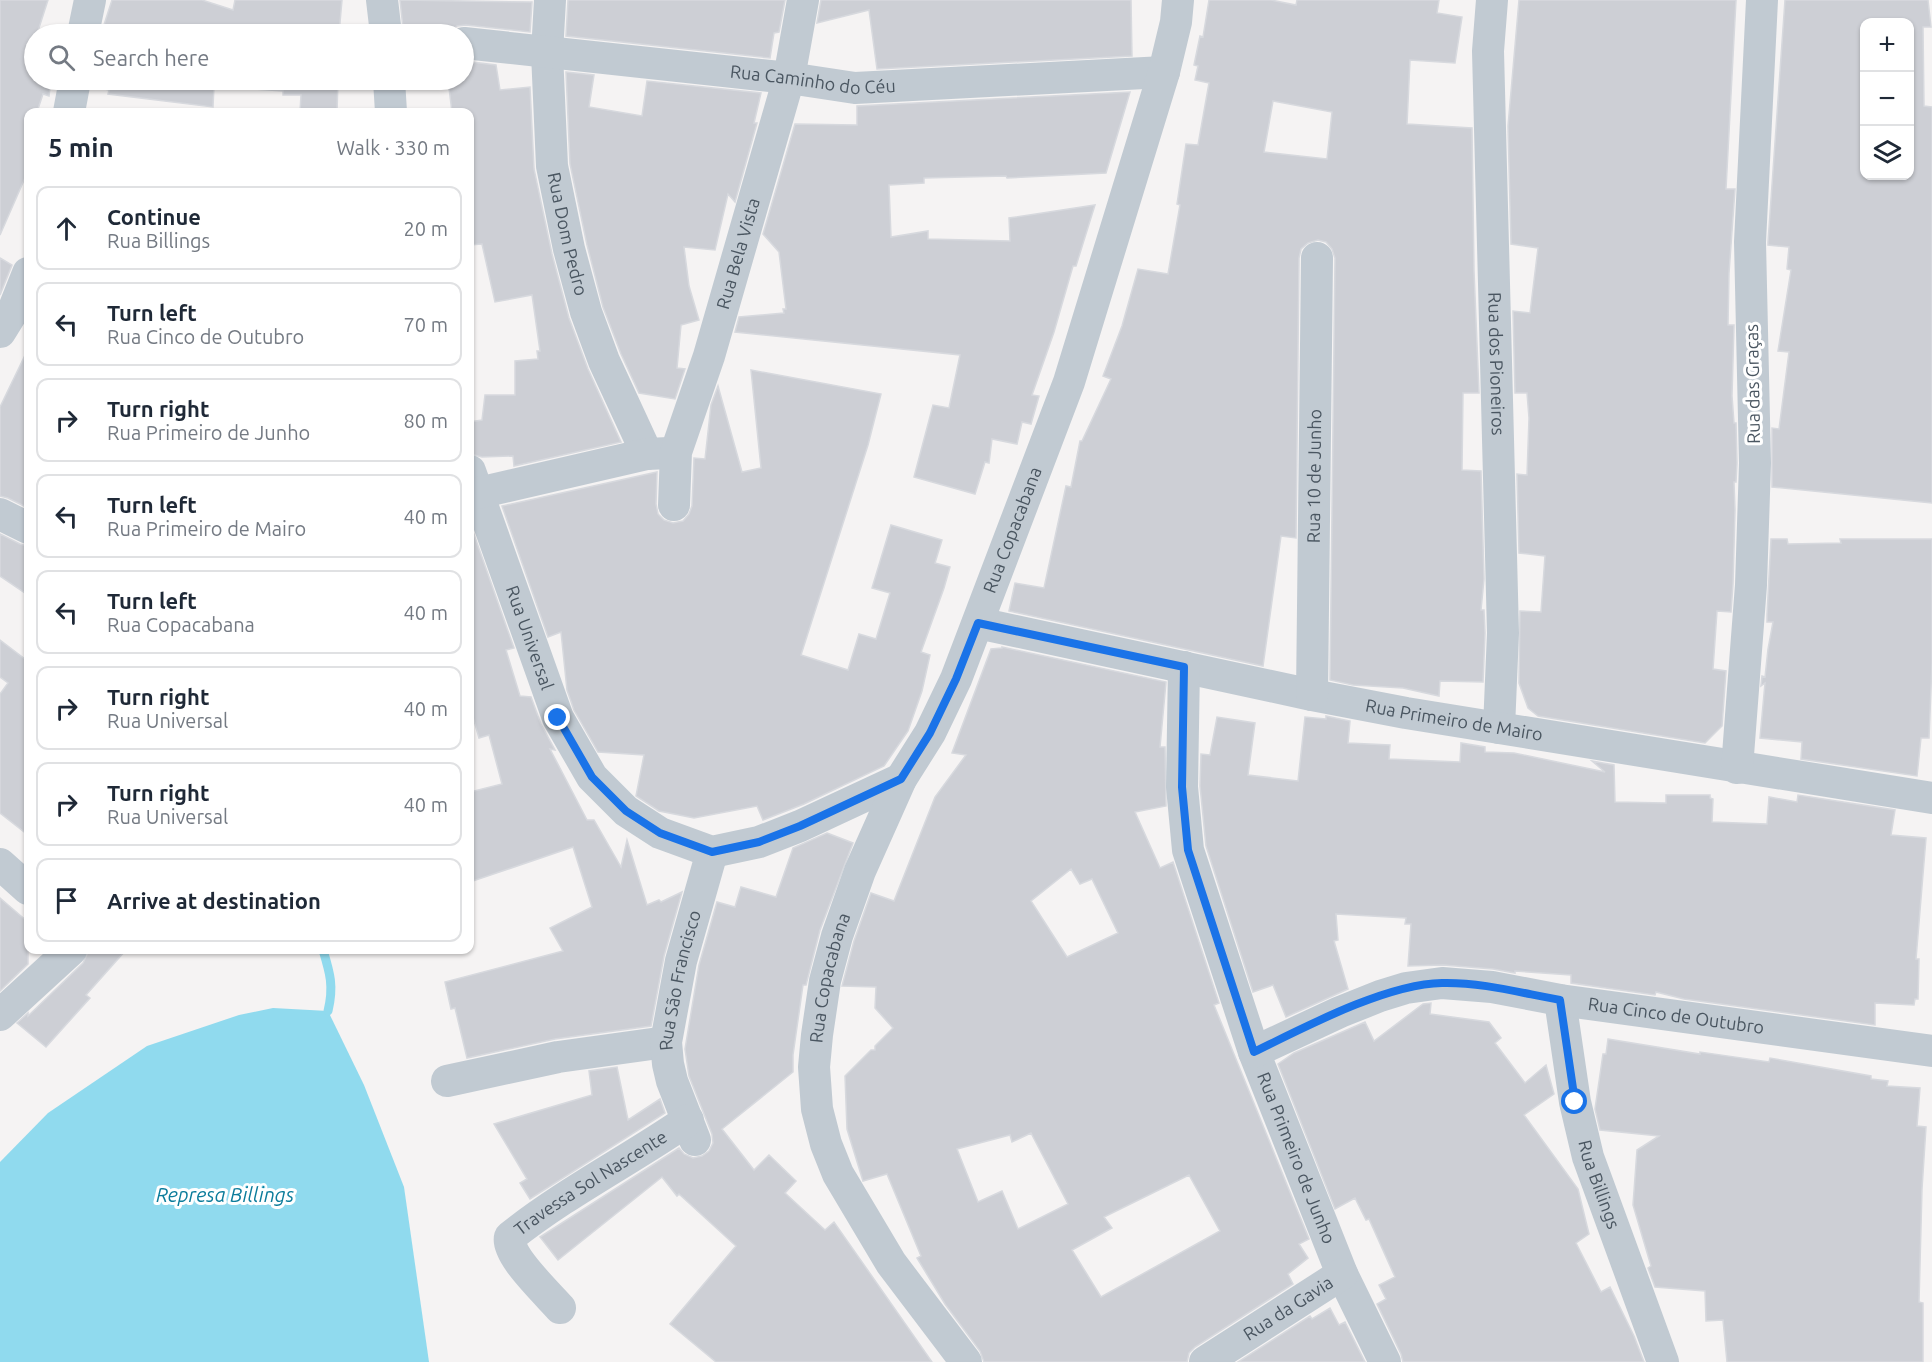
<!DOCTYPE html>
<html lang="en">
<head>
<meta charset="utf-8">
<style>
  body { margin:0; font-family:Ubuntu,sans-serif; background:#f2f2f3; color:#1f2937 }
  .controls { position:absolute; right:18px; top:18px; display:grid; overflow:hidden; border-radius:12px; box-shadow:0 2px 4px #0004 }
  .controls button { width:54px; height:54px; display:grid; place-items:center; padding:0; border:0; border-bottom:2px solid #e0e1e3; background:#fff; color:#1f2937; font:30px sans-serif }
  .stop { position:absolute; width:18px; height:18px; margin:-14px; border:4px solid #1a73e8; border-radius:50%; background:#fff }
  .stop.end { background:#1a73e8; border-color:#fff; box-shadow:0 2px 6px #0008 }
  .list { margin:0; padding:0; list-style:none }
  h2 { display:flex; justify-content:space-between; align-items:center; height:78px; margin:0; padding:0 24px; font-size:26px }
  h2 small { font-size:20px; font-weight:400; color:#747a83 }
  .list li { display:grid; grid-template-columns:39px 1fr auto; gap:18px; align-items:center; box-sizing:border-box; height:84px; margin:0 12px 12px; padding:0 12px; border:2px solid #e0e1e3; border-radius:12px }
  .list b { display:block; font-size:22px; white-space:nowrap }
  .list p { margin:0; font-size:20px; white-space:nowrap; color:#747a83 }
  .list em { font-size:20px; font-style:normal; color:#747a83 }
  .icon { flex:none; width:33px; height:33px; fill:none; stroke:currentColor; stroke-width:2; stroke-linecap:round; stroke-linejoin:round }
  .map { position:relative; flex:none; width:1932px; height:1362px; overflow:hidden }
  .search { position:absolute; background:#fff; box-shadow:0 2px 4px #0004; left:24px; top:24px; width:450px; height:66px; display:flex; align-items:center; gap:15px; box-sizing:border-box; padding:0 21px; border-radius:33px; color:#747a83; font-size:22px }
  .panel { position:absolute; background:#fff; box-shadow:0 2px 4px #0004; left:24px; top:108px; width:450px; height:846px; border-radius:12px }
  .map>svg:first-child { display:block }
  .water { fill:#90daee }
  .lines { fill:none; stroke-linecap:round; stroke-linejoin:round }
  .stream { stroke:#90daee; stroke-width:9 }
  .building { fill:#cdcfd5; stroke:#d7d9de; stroke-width:1.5; fill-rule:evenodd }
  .minor { stroke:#c1cad2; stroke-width:32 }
  .route { stroke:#1a73e8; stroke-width:8 }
  .labels { text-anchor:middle; stroke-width:6; stroke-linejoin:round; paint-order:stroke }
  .street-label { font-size:18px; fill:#4a5661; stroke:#fff }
  .water-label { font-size:20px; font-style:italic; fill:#0c7c9b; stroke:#fff }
</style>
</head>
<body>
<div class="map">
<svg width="1932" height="1362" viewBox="0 0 1932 1362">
  <rect width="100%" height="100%" fill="#f5f3f3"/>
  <!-- water -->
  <path class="water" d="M 273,1008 L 328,1011 L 364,1085 L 404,1187 L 429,1362 L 0,1362 L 0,1162 L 48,1113 L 147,1046 L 239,1015 Z"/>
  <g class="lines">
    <!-- stream -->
    <path class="stream" d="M 323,950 C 330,973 334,986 328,1011"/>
  </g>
  <!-- building -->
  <path class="building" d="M 0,0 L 48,0 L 38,31 L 47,34 L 34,34 L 34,80 L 51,80 L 49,96 L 43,94 L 37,112 L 28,112 L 28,171 L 0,235 Z
    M 112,0 L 202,0 L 233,10 L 235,0 L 342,0 L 339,34 L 101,34 Z
    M 400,0 L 532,2 L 530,32 L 466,25 L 457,26 L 452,30 L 403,28 Z
    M 568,0 L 785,0 L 779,32 L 774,33 L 770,58 L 566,36 Z
    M 821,0 L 1131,0 L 1132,56 L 877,69 L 869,10 L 817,23 Z
    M 1209,0 L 1271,0 L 1296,5 L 1297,0 L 1439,0 L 1437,13 L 1462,17 L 1455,63 L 1410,60 L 1407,124 L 1472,128 L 1474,271 L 1479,393 L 1463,393 L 1462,470 L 1481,471 L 1484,579 L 1481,610 L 1484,610 L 1485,633 L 1483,682 L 1440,681 L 1439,696 L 1403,688 L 1353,685 L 1330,680 L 1335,258 L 1332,249 L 1326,242 L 1318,240 L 1308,243 L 1301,249 L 1299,258 L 1296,538 L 1281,536 L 1263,666 L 1009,611 L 1015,583 L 1044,588 L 1066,486 L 1071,487 L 1080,441 L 1082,441 L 1111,379 L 1103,376 L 1122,326 L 1138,269 L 1168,274 L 1180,205 L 1177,204 L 1186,144 L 1198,145 L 1209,83 L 1195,80 L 1198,66 L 1194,65 L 1200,36 L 1203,37 ZM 1273,101 L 1332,112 L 1327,159 L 1264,152 Z
    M 1519,0 L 1736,0 L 1726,189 L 1735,189 L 1729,273 L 1728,325 L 1734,325 L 1732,396 L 1734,423 L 1736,423 L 1737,463 L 1736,482 L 1734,482 L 1735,510 L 1733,584 L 1731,612 L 1717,611 L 1713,669 L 1726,671 L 1722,726 L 1705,743 L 1538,716 L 1528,708 L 1519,683 L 1520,611 L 1541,612 L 1545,556 L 1519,553 L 1517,474 L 1527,475 L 1529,418 L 1527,393 L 1515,393 L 1513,311 L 1530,313 L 1538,248 L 1511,244 L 1508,126 Z
    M 1785,0 L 1928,0 L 1931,27 L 1923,27 L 1924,106 L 1932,107 L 1932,503 L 1772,487 L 1772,428 L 1779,429 L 1789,352 L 1778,351 L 1791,270 L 1787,269 L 1789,247 L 1768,245 L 1768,242 ZM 1864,22 L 1910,22 L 1910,176 L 1864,176 Z
    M 464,61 L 496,65 L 500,90 L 530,87 L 534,169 L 552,254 L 569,318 L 588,369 L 621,442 L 514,466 L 513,456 L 482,457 L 470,454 L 470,422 L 482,420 L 485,395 L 515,395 L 515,361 L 538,359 L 537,351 L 540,351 L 532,295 L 495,302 L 482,244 L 470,245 L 470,112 L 452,112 L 448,80 L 464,80 Z
    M 566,72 L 594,75 L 589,107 L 642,116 L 647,81 L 761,93 L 754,123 L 757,123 L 735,202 L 728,194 L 715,250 L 684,247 L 689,286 L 699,320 L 681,325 L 677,368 L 685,369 L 675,399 L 639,393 L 621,354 L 603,307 L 587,245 L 570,164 Z
    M 92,80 L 338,80 L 337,112 L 300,112 L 301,95 L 283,95 L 283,91 L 214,86 L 213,107 L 108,94 L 109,90 L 92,86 Z
    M 1130,92 L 1106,173 L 1007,178 L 1006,176 L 924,178 L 924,183 L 889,185 L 891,237 L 928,231 L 928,239 L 1010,241 L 1009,218 L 1095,205 L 1076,266 L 1073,266 L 1054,332 L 1032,395 L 1039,396 L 1031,424 L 1022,422 L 1017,444 L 992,439 L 989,463 L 985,462 L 975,494 L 914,477 L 933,405 L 949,408 L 960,355 L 735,332 L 739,317 L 784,313 L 783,309 L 786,309 L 779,252 L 763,234 L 795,124 L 857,125 L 857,106 Z
    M 0,258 L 12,265 L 0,295 Z
    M 28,349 L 28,508 L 8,498 L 0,496 L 0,407 Z
    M 751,370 L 881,394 L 868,445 L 801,655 L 848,670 L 859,634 L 876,639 L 890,593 L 872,588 L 891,525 L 942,540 L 935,563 L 950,567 L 944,588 L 921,652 L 930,655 L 922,691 L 908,731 L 884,766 L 804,804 L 763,820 L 757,806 L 694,818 L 659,811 L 636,796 L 644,755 L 598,752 L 574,710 L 567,690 L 561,632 L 548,637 L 502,506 L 657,472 L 656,504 L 658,514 L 664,520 L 673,523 L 683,521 L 689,514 L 692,506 L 694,458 L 705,459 L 711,405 L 718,386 L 742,472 L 761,468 Z
    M 470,523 L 514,648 L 506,650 L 520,696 L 531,697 L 541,724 L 555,750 L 550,749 L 587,820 L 594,820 L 621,867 L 627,840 L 647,905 L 659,900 L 661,902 L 682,892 L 664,956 L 651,1026 L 555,1039 L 467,1058 L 455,1008 L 451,1009 L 445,982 L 563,951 L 550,928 L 592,907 L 573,847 L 470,882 L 470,792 L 502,784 L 489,735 L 479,738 L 470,707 Z
    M 0,534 L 20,544 L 28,546 L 28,595 L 0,576 Z
    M 1771,539 L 1787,539 L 1788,544 L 1841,543 L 1840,539 L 1932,539 L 1932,663 L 1929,738 L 1921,738 L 1917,776 L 1801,759 L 1802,742 L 1760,738 L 1765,683 L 1761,686 L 1762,676 L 1765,677 L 1768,649 L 1773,622 L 1767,622 L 1767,615 Z
    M 0,640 L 25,659 L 28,655 L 28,835 L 0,813 L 0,694 L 8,683 L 0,677 Z
    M 1002,647 L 1166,682 L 1160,747 L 1165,747 L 1166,806 L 1135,812 L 1160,868 L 1173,862 L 1219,1003 L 1214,1005 L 1309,1239 L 1299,1244 L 1308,1258 L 1288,1274 L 1293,1284 L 1195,1347 L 1189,1353 L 1187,1362 L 984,1362 L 980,1351 L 945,1304 L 917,1258 L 921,1256 L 887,1174 L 863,1181 L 847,1129 L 845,1076 L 871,1050 L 875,1050 L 875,1046 L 893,1028 L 875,1008 L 876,987 L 842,986 L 854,941 L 871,893 L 894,901 L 935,797 L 966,755 L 952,753 L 991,649 L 1002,648 ZM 1071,869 L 1080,884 L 1092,879 L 1118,933 L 1067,957 L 1031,901 ZM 1031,1133 L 1068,1204 L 1018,1229 L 1002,1191 L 978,1202 L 957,1149 L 1010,1135 L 1012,1142 ZM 1189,1175 L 1220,1231 L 1101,1297 L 1072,1250 L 1112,1228 L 1104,1217 Z
    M 1326,716 L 1350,721 L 1348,743 L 1390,745 L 1389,759 L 1460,762 L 1461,743 L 1485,747 L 1485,752 L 1514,753 L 1605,772 L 1592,761 L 1614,765 L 1615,802 L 1666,803 L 1666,795 L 1710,795 L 1710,798 L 1713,799 L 1712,822 L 1767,824 L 1769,797 L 1797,802 L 1798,795 L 1895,810 L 1891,835 L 1926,838 L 1916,959 L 1919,959 L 1918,999 L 1915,999 L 1914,1005 L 1875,1003 L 1875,1025 L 1684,999 L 1656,992 L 1655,995 L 1571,983 L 1571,975 L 1515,971 L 1515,973 L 1493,969 L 1443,965 L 1408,966 L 1411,924 L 1405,924 L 1406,918 L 1336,914 L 1338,940 L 1334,941 L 1348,989 L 1286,1017 L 1273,985 L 1253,992 L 1206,846 L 1200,786 L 1201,754 L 1210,755 L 1217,717 L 1255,723 L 1248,775 L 1298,781 L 1305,717 L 1326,719 Z
    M 827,833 L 853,843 L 820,930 L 806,985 L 803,985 L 793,1055 L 793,1072 L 722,1129 L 754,1170 L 769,1155 L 796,1181 L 785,1193 L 825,1230 L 834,1222 L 932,1362 L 716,1362 L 670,1324 L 736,1246 L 679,1194 L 677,1196 L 662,1177 L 558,1260 L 540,1237 L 679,1148 L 684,1154 L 693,1158 L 702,1156 L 709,1151 L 713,1143 L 712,1134 L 689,1076 L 685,1049 L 699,965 L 717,902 L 735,907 L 741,887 L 776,897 L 793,848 Z
    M 0,898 L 28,922 L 28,964 L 0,991 Z
    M 89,950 L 126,950 L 86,995 L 90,998 L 46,1047 L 17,1023 L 28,1013 L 28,1016 L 83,963 Z
    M 1431,1003 L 1430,1014 L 1489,1022 L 1501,1038 L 1495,1043 L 1525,1083 L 1546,1065 L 1554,1094 L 1524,1115 L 1578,1189 L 1589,1234 L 1576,1243 L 1601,1292 L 1610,1287 L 1634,1336 L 1644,1362 L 1403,1362 L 1401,1354 L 1377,1304 L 1386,1299 L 1379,1285 L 1395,1277 L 1369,1219 L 1366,1220 L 1355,1198 L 1335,1209 L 1278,1064 L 1294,1053 L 1365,1022 L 1374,1041 L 1423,1004 Z
    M 1608,1039 L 1700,1054 L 1700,1052 L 1769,1062 L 1770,1058 L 1871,1076 L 1871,1079 L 1888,1081 L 1887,1086 L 1920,1088 L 1917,1126 L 1926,1127 L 1922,1189 L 1919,1302 L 1923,1303 L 1923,1362 L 1727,1362 L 1723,1320 L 1706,1321 L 1705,1291 L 1655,1287 L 1648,1268 L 1651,1266 L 1633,1205 L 1637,1150 L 1659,1136 L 1600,1130 L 1595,1109 L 1603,1054 L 1606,1054 Z
    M 617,1067 L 628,1120 L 660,1099 L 665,1113 L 530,1199 L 520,1183 L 527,1179 L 494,1124 L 592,1095 L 589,1071 Z
    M 1330,1308 L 1339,1325 L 1345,1322 L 1365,1362 L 1238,1362 L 1310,1316 L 1312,1319 Z"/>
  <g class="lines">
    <!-- minor -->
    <g class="minor">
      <path d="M 382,0 L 386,34"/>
      <path id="s1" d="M 550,0 L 547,53 L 552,166 L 569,249 L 586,312 L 604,361 L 647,454"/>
      <path id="s2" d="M 1492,0 L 1488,51 L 1503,633 L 1499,728"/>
      <path d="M 83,34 L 90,0"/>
      <path id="s3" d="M 464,43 L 789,78 L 855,88 L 1164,72"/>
      <path d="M 389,80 L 391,112"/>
      <path d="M 69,112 L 75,80"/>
      <path d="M 0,332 L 13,311 L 28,273"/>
      <path id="s4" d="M 470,471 L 558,718 L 592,777 L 626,811 L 660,833 L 712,852 L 759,842 L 800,826 L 901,779"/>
      <path d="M 478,493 L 647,454 L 669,453"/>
      <path id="s5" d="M 674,505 L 676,452 L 709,356 L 789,78 L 803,0"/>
      <path d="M 0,514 L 28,528"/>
      <path id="s6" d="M 978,623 L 1312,695 L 1406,713 L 1932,798"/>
      <path id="s7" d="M 1184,667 L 1182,787 L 1188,850 L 1254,1052 L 1342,1274 L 1385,1362"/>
      <path id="s8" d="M 1312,695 L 1317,258"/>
      <path d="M 1737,768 L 1751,585 L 1755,463 L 1750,242 L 1762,0"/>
      <path d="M 0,864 L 28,889"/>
      <path id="s9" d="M 1560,1000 L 1575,1102 L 1588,1157 L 1663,1362"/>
      <path d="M 0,1015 L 71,950"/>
      <path id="s10" d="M 1254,1052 L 1340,1012 L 1380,996 L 1406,988 L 1442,983 L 1492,987 L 1560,1000 L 1932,1051"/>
      <path d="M 447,1081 L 558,1057 L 666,1042"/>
      <path id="s11" d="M 695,1140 L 672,1081 L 668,1064 L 666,1042 L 681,961 L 712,852"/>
      <path id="s12" d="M 560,1308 C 548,1294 505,1254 510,1237 C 565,1193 630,1160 688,1120"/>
      <path id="s13" d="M 966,1362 L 891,1263 L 838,1174 L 826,1144 L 817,1109 L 814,1067 L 817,1035 L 825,981 L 837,936 L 860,871 L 901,779 L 930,733 L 956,679 L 1069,382 L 1164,72 L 1176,22 L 1178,0"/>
      <path id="s14" d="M 1205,1362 L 1342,1274"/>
    </g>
  </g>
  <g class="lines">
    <!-- route -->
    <path class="route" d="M 558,718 L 592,777 L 626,811 L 660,833 L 712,852 L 759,842 L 800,826 L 901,779 L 930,733 L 956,679 L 978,623 L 1184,667 L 1182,787 L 1188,850 L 1254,1052 C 1305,1027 1386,984 1442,983 C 1481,982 1521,993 1560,1000 L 1575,1102"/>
  </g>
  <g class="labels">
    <!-- street labels -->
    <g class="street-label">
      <text dy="6" stroke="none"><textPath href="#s3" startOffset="351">Rua Caminho do Céu</textPath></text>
      <text dy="6" stroke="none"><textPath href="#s1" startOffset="236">Rua Dom Pedro</textPath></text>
      <text dy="6" stroke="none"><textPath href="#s5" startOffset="261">Rua Bela Vista</textPath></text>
      <text dy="6" stroke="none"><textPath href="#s2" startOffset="364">Rua dos Pioneiros</textPath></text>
      <text transform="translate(1753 384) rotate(-91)" y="6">Rua das Graças</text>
      <text dy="6" stroke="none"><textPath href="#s8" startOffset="219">Rua 10 de Junho</textPath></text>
      <text dy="6" stroke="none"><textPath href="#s13" startOffset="915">Rua Copacabana</textPath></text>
      <text dy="6" stroke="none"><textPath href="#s4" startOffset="177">Rua Universal</textPath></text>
      <text dy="6" stroke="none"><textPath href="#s6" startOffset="486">Rua Primeiro de Mairo</textPath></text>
      <text dy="6" stroke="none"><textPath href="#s13" startOffset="429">Rua Copacabana</textPath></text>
      <text dy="6" stroke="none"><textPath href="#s11" startOffset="166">Rua São Francisco</textPath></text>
      <text dy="6" stroke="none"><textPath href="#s10" startOffset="438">Rua Cinco de Outubro</textPath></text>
      <text dy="6" stroke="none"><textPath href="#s7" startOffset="510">Rua Primeiro de Junho</textPath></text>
      <text dy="6" stroke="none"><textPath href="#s12" startOffset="186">Travessa Sol Nascente</textPath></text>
      <text dy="6" stroke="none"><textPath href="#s9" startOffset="189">Rua Billings</textPath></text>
      <text dy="6" stroke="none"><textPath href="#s14" startOffset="99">Rua da Gavia</textPath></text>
    </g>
    <!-- water labels -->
    <g class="water-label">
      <text x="225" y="1202">Represa Billings</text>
    </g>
  </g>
</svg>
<div class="controls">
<button>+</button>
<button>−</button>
<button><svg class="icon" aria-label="layers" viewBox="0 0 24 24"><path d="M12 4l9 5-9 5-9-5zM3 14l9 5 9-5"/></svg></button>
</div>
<div class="stop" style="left:1575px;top:1102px"></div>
<div class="stop end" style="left:558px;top:718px"></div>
<div class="search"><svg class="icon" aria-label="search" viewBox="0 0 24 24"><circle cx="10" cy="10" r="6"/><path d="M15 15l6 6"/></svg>Search here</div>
<section class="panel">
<h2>5 min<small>Walk · 330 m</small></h2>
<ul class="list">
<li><svg class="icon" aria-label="ahead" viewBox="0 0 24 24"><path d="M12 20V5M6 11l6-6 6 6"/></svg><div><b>Continue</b><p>Rua Billings</p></div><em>20 m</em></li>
<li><svg class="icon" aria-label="left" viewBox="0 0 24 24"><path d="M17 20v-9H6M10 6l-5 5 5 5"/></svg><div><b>Turn left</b><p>Rua Cinco de Outubro</p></div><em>70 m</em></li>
<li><svg class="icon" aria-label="right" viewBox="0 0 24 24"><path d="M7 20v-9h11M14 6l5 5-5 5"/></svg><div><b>Turn right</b><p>Rua Primeiro de Junho</p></div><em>80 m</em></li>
<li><svg class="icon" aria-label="left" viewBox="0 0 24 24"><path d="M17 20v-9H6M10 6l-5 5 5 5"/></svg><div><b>Turn left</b><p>Rua Primeiro de Mairo</p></div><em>40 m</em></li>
<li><svg class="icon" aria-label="left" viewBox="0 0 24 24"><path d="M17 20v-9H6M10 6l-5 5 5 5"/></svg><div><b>Turn left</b><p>Rua Copacabana</p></div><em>40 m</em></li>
<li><svg class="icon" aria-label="right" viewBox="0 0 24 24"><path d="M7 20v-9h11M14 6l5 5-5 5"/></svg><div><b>Turn right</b><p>Rua Universal</p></div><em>40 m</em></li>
<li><svg class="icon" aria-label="right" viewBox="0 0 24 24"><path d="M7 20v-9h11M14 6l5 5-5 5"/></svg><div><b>Turn right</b><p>Rua Universal</p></div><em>40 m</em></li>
<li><svg class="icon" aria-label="arrive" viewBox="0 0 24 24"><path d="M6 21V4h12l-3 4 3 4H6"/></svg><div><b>Arrive at destination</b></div></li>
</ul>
</section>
</div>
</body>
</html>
